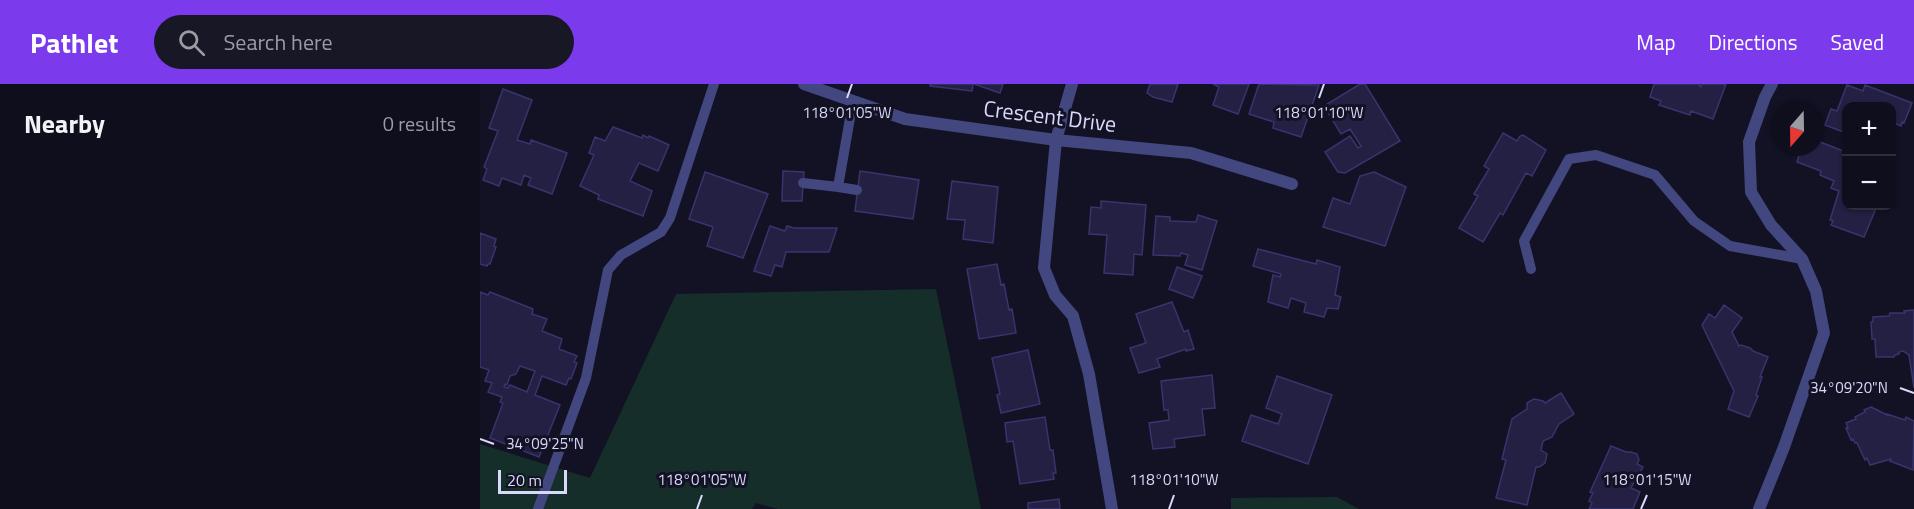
<!DOCTYPE html>
<html lang="en">
<head>
<meta charset="utf-8">
<style>
  body { margin:0; font-family:"Titillium Web",sans-serif; background:#171725; color:#f1f3f6 }
  .controls { position:absolute; right:18px; top:18px; display:grid; overflow:hidden; border-radius:12px; box-shadow:0 2px 4px #0004 }
  .controls button { width:54px; height:54px; display:grid; place-items:center; padding:0; border:0; border-bottom:2px solid #2e2e3b; background:#0e0e1c; color:#f1f3f6; font:30px sans-serif }
  .compass { position:absolute; left:1290px; top:18px; width:54px; height:54px; border-radius:50%; background:#0e0e1c; box-shadow:0 2px 4px #0004; rotate:200deg }
  .scale { position:absolute; left:18px; bottom:15px; width:69px; box-sizing:border-box; padding-left:6px; border:3px solid #d9dafb; border-top:0; font-size:16px; line-height:21px; white-space:nowrap; color:#d9dafb; -webkit-text-stroke:4px #131225; paint-order:stroke }
  .list { margin:0; padding:0; list-style:none }
  h2 { display:flex; justify-content:space-between; align-items:center; height:78px; margin:0; padding:0 24px; font-size:26px }
  h2 small { font-size:20px; font-weight:400; color:#9b9ca3 }
  .icon { flex:none; width:33px; height:33px; fill:none; stroke:currentColor; stroke-width:2; stroke-linecap:round; stroke-linejoin:round }
  .map { position:relative; flex:none; width:1434px; height:425px; overflow:hidden }
  header { display:flex; align-items:center; gap:36px; box-sizing:border-box; height:84px; padding:0 30px; background:#7c3aed; color:#fff }
  header strong { font-size:28px }
  nav { display:flex; gap:33px; margin-inline-start:auto; font-size:21px }
  .search { width:420px; height:54px; background:#171725; display:flex; align-items:center; gap:15px; box-sizing:border-box; padding:0 21px; border-radius:33px; color:#9b9ca3; font-size:22px }
  main { display:flex }
  aside { flex:1; background:#0e0e1c }
  .map>svg:first-child { display:block }
  .green { fill:#152e2a }
  .building { fill:#232044; stroke:#38346d; stroke-width:1.5; fill-rule:evenodd }
  .lines { fill:none; stroke-linecap:round; stroke-linejoin:round }
  .lane { stroke:#42477f; stroke-width:10 }
  .street { stroke:#42477f; stroke-width:12 }
  .ticks { fill:none; stroke:#d9dafb; stroke-width:2 }
  .labels { text-anchor:middle; stroke-width:6; stroke-linejoin:round; paint-order:stroke }
  .street-label { font-size:22px; fill:#d9dafb; stroke:#131225 }
  .ticks-label { font-size:15px; text-anchor:middle; fill:#d9dafb; stroke:#131225; stroke-width:6; stroke-linejoin:round; paint-order:stroke }
</style>
</head>
<body>
<header>
<strong>Pathlet</strong>
<div class="search"><svg class="icon" aria-label="search" viewBox="0 0 24 24"><circle cx="10" cy="10" r="6"/><path d="M15 15l6 6"/></svg>Search here</div>
<nav><a>Map</a><a>Directions</a><a>Saved</a></nav>
</header>
<main>
<aside>
<h2>Nearby<small>0 results</small></h2>
<ul class="list">
</ul>
</aside>
<div class="map">
<svg width="1434" height="425" viewBox="0 0 1434 425">
  <rect width="100%" height="100%" fill="#131225"/>
  <!-- green -->
  <path class="green" d="M 456,205 L 501,425 L 298,425 L 276,419 L 272,425 L 0,425 L 0,360 L 110,394 L 196,210 Z
    M 857,413 L 879,425 L 751,425 L 751,414 Z"/>
  <!-- building -->
  <path class="building" d="M 450,0 L 493,0 L 492,7 L 450,2 Z
    M 494,0 L 523,0 L 520,9 Z
    M 670,0 L 698,0 L 692,18 L 673,13 L 667,9 Z
    M 733,0 L 769,0 L 758,30 L 733,21 L 739,3 Z
    M 779,0 L 839,1 L 821,53 L 793,44 L 794,38 L 769,30 Z
    M 880,0 L 885,0 L 920,57 L 865,89 L 858,88 L 845,68 L 870,52 L 878,64 L 881,62 L 870,45 L 861,50 L 844,22 Z
    M 1174,0 L 1220,0 L 1219,2 L 1221,3 L 1222,0 L 1246,0 L 1233,35 L 1211,27 L 1210,31 L 1179,21 L 1181,17 L 1170,13 Z
    M 1367,1 L 1383,7 L 1385,1 L 1432,19 L 1424,39 L 1422,38 L 1421,42 L 1412,38 L 1412,22 L 1366,22 L 1366,49 L 1345,41 L 1351,25 L 1357,27 Z
    M 23,5 L 52,16 L 37,56 L 50,60 L 51,56 L 87,69 L 72,110 L 48,101 L 51,94 L 44,91 L 41,101 L 22,94 L 19,102 L 3,96 L 7,85 L 4,83 L 18,47 L 9,44 Z
    M 133,43 L 162,54 L 163,51 L 168,54 L 169,52 L 189,61 L 178,87 L 159,79 L 150,97 L 172,107 L 163,132 L 118,115 L 119,111 L 100,102 L 114,71 L 109,69 L 115,53 L 125,57 Z
    M 1023,49 L 1037,57 L 1040,52 L 1043,51 L 1066,66 L 1052,92 L 1046,89 L 1023,131 L 1020,129 L 1003,158 L 979,144 L 998,112 L 994,110 L 1009,85 L 1004,82 Z
    M 1335,56 L 1366,68 L 1366,122 L 1397,122 L 1384,153 L 1351,141 L 1353,137 L 1350,136 L 1359,107 L 1351,104 L 1354,97 L 1340,91 L 1341,87 L 1317,78 L 1319,71 L 1317,70 L 1318,63 L 1335,63 Z
    M 303,87 L 324,88 L 322,117 L 302,117 Z
    M 380,87 L 439,96 L 433,135 L 375,127 Z
    M 225,88 L 288,110 L 263,174 L 227,162 L 233,143 L 209,135 Z
    M 894,88 L 926,103 L 905,162 L 843,143 L 853,114 L 870,120 L 880,92 Z
    M 472,97 L 518,103 L 513,159 L 483,155 L 485,136 L 467,135 Z
    M 621,117 L 666,121 L 662,171 L 654,170 L 653,191 L 624,189 L 627,151 L 609,150 L 611,123 L 621,124 Z
    M 718,131 L 737,137 L 722,186 L 705,181 L 708,171 L 701,169 L 700,172 L 673,171 L 676,132 L 690,133 L 690,137 L 716,138 Z
    M 290,142 L 305,147 L 307,142 L 314,144 L 357,144 L 349,168 L 306,168 L 302,183 L 295,181 L 291,192 L 274,187 Z
    M 0,149 L 16,155 L 14,162 L 16,163 L 10,180 L 8,180 L 7,182 L 0,180 Z
    M 778,165 L 836,180 L 837,176 L 860,183 L 855,211 L 861,213 L 858,225 L 847,224 L 844,233 L 824,228 L 826,219 L 811,214 L 808,224 L 788,218 L 793,191 L 800,193 L 801,190 L 773,182 Z
    M 517,180 L 521,201 L 524,200 L 529,226 L 532,225 L 536,249 L 499,255 L 487,185 Z
    M 697,183 L 722,192 L 713,214 L 689,205 Z
    M 0,208 L 8,211 L 10,208 L 53,225 L 52,230 L 67,235 L 62,247 L 82,255 L 79,265 L 97,272 L 94,278 L 97,279 L 91,295 L 89,294 L 86,301 L 62,292 L 55,311 L 80,321 L 59,373 L 10,354 L 23,319 L 20,318 L 22,313 L 8,308 L 12,299 L 5,297 L 9,286 L 0,283 ZM 40,282 L 55,287 L 47,308 L 30,301 L 28,304 L 24,303 L 25,300 L 27,301 L 30,292 L 36,290 Z
    M 692,218 L 704,248 L 708,246 L 714,265 L 706,267 L 706,265 L 677,275 L 680,283 L 659,289 L 650,264 L 666,259 L 656,230 Z
    M 1244,221 L 1262,234 L 1252,248 L 1259,262 L 1261,261 L 1270,264 L 1273,267 L 1288,273 L 1280,293 L 1282,293 L 1276,311 L 1278,312 L 1269,333 L 1248,325 L 1254,307 L 1222,241 L 1229,230 L 1235,234 Z
    M 1434,226 L 1434,304 L 1429,271 L 1423,267 L 1419,268 L 1419,270 L 1415,271 L 1414,273 L 1396,273 L 1395,255 L 1392,255 L 1391,238 L 1393,238 L 1393,233 L 1409,232 L 1410,229 L 1425,229 L 1424,227 Z
    M 548,266 L 560,320 L 521,329 L 517,311 L 520,310 L 512,274 Z
    M 732,291 L 735,324 L 722,325 L 725,351 L 694,355 L 695,363 L 673,365 L 669,339 L 689,336 L 688,326 L 684,326 L 681,297 Z
    M 797,292 L 852,311 L 828,380 L 762,357 L 771,331 L 798,340 L 802,330 L 786,324 Z
    M 1081,309 L 1094,330 L 1079,340 L 1072,353 L 1063,357 L 1061,366 L 1067,370 L 1065,379 L 1059,383 L 1056,383 L 1047,421 L 1016,414 L 1026,376 L 1022,375 L 1032,335 L 1047,325 L 1047,319 L 1054,315 L 1063,317 L 1065,319 Z
    M 1391,323 L 1407,331 L 1407,330 L 1425,336 L 1426,333 L 1434,337 L 1433,386 L 1410,377 L 1411,375 L 1390,381 L 1387,374 L 1385,376 L 1377,359 L 1375,359 L 1373,355 L 1371,356 L 1366,344 L 1368,344 L 1366,339 L 1376,335 L 1375,333 L 1385,328 L 1384,326 Z
    M 565,333 L 570,366 L 573,366 L 576,389 L 573,389 L 574,395 L 540,400 L 533,357 L 527,358 L 525,339 Z
    M 1131,362 L 1146,368 L 1151,368 L 1157,370 L 1159,376 L 1157,380 L 1163,383 L 1151,404 L 1160,408 L 1153,425 L 1109,425 L 1112,419 L 1109,417 L 1113,409 L 1110,408 Z
    M 579,415 L 580,425 L 548,425 L 548,419 Z"/>
  <g class="lines">
    <!-- lane -->
    <path class="lane" d="M 373,17 L 358,103 L 377,106
      M 323,99 L 358,103
      M 1051,185 L 1044,157 L 1089,75 L 1116,71 L 1175,91 L 1214,137 L 1250,162 L 1322,175
      M 58,425 L 106,294 L 128,186 L 141,171 L 181,148 L 190,134 L 234,0"/>
    <!-- street -->
    <path class="street" d="M 324,0 L 425,35 L 576,56 L 711,69 L 812,100
      M 592,0 L 576,56 L 564,184 L 575,211 L 593,232 L 609,290 L 632,425
      M 1279,425 L 1304,363 L 1344,249 L 1336,207 L 1322,175 L 1291,141 L 1271,108 L 1269,58 L 1285,13 L 1292,0"/>
  </g>
  <!-- ticks -->
  <path class="ticks" d="M 367,14 L 372,0M 839,14 L 844,0M 1420,304 L 1434,309M 0,355 L 14,360M 217,425 L 222,411M 689,425 L 694,411M 1161,425 L 1167,411"/>
  <g class="labels">
    <!-- street labels -->
    <g class="street-label">
      <text transform="translate(570 32) rotate(7)" y="8">Crescent Drive</text>
    </g>
  </g>
  <g class="ticks-label">
    <text x="367" y="34">118°01'05"W</text>
    <text x="839" y="34">118°01'10"W</text>
    <text x="1369" y="309">34°09'20"N</text>
    <text x="65" y="365">34°09'25"N</text>
    <text x="222" y="401">118°01'05"W</text>
    <text x="694" y="401">118°01'10"W</text>
    <text x="1167" y="401">118°01'15"W</text>
  </g>
</svg>
<div class="controls">
<button>+</button>
<button>−</button>
</div>
<svg class="compass" viewBox="-18 -18 36 36"><path d="M0-13l5 13h-10z" fill="#e53935"/><path d="M0 13l5-13h-10z" fill="#9b9ca3"/></svg>
<div class="scale">20 m</div>
</div>
</main>
</body>
</html>
